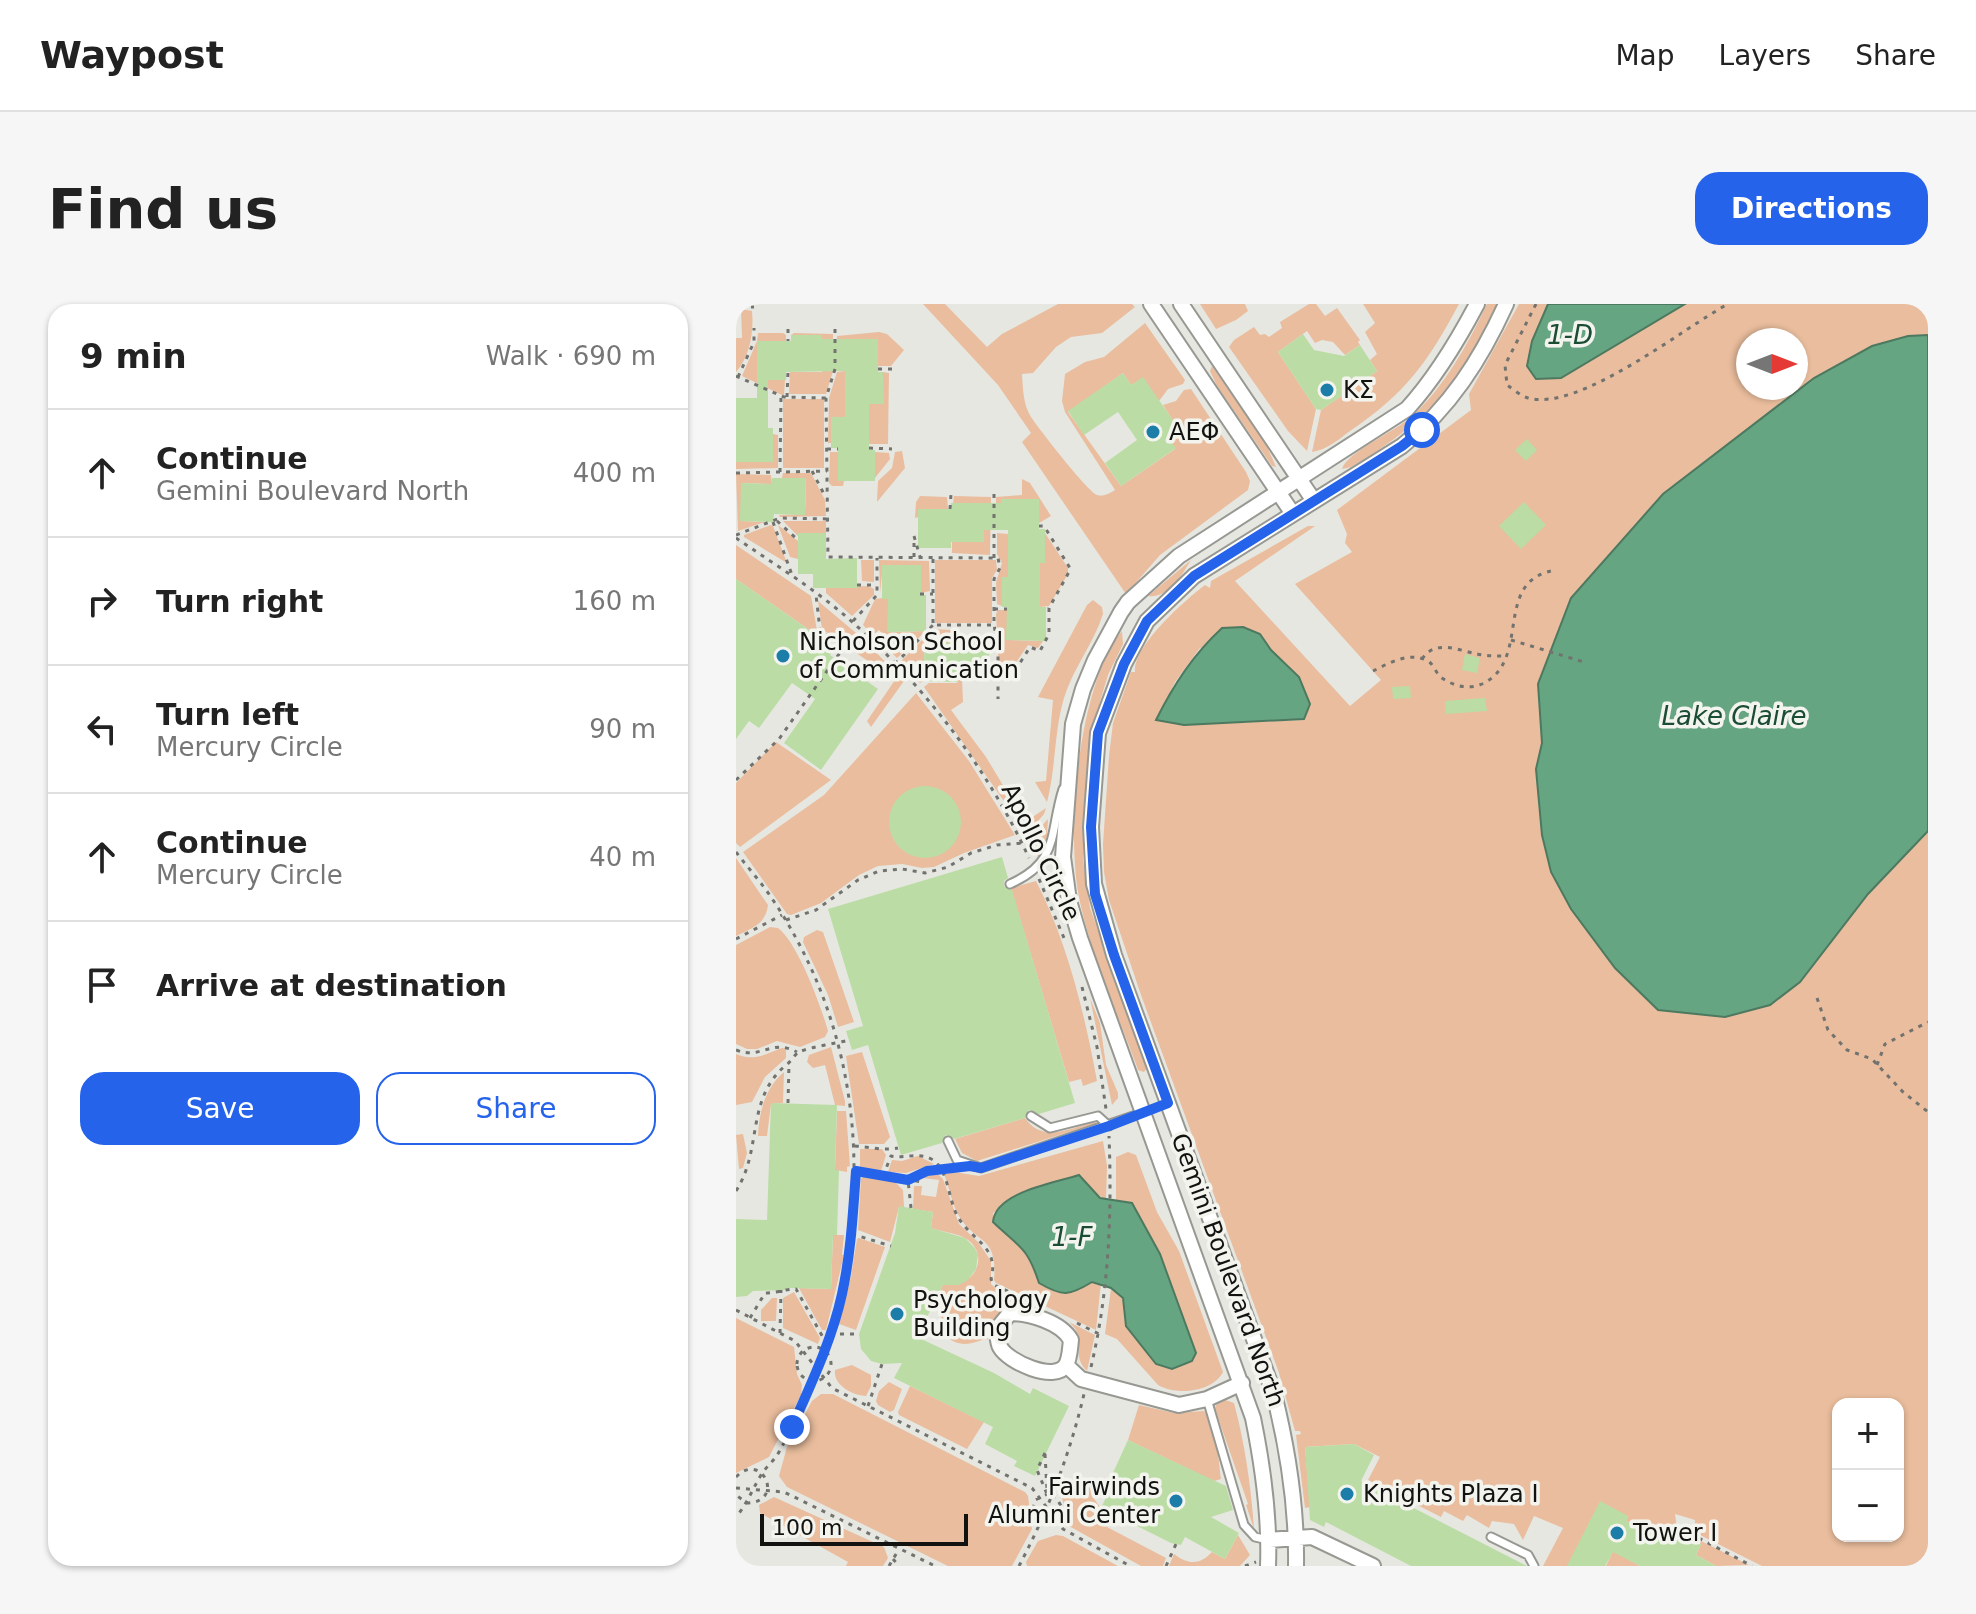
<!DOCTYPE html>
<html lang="en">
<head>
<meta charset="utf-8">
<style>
  body { margin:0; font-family:"DejaVu Sans",sans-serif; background:#f6f6f6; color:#222 }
  .controls { position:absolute; right:24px; bottom:24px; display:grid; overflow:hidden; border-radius:16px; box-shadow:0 2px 6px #0004 }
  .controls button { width:72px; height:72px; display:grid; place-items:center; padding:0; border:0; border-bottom:2px solid #e0e0e0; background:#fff; color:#222; font:40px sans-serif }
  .compass { position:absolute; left:1000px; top:24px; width:72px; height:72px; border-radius:50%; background:#fff; box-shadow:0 2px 6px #0004; rotate:90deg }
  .scale { position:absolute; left:24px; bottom:20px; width:208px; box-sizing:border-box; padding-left:8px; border:4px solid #121211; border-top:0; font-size:22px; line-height:28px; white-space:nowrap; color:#121211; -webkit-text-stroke:6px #f4f4ef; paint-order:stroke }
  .stop { position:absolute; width:24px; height:24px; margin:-18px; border:6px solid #2563eb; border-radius:50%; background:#fff }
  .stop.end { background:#2563eb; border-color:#fff; box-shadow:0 2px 8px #0008 }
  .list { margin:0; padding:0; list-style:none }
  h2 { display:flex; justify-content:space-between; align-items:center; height:104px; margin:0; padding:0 32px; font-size:34px }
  h2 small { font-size:26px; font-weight:400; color:#767676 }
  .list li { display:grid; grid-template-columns:52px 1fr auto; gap:24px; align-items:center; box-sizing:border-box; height:128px; padding:0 32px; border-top:2px solid #e0e0e0 }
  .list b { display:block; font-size:30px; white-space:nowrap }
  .list p { margin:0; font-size:26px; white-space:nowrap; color:#767676 }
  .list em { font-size:26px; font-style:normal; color:#767676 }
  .actions { display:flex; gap:16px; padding:24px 32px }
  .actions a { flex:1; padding:18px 0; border:2px solid #2563eb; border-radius:24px; text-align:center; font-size:28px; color:#2563eb }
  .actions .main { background:#2563eb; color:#fff }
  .icon { flex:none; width:44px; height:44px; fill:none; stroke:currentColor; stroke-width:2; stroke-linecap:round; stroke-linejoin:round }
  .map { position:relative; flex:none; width:1192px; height:1262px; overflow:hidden; border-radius:24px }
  header { display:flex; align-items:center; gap:48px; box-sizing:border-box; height:112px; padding:0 40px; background:#fff; border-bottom:2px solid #e0e0e0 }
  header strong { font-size:38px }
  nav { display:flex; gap:44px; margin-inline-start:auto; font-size:28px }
  .intro { display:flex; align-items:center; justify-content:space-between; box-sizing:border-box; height:192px; padding:0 48px }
  h1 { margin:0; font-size:56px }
  .button { padding:20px 36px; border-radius:24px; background:#2563eb; color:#fff; font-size:28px; font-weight:700 }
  main { display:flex; gap:48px; padding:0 48px }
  aside { flex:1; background:#fff; border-radius:24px; box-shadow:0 2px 6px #0004 }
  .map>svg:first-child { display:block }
  .green { fill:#e9bd9d; fill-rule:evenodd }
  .water { fill:#66a582; stroke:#4d7960; stroke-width:2 }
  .building { fill:#bbdda5 }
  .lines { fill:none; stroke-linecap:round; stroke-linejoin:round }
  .lane-casing { stroke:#989893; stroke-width:11 }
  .street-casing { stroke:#989893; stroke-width:18 }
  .path { stroke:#72726f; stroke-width:3; stroke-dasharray:4 6; stroke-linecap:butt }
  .lane { stroke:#fff; stroke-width:7 }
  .street { stroke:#fff; stroke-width:14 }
  .route { stroke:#2563eb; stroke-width:10 }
  .poi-dot { fill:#1d7da9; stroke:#f4f4ef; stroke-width:3 }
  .labels { text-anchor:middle; stroke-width:7; stroke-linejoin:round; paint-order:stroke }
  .poi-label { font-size:24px; fill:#121211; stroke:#f4f4ef; text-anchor:start }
  .street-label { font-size:24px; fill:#121211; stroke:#f4f4ef }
  .water-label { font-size:26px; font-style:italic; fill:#1b4c34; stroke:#f4f4ef }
</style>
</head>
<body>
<header>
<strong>Waypost</strong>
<nav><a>Map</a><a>Layers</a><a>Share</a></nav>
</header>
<div class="intro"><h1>Find us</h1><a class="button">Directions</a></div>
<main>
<aside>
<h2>9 min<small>Walk · 690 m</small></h2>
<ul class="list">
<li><svg class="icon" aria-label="ahead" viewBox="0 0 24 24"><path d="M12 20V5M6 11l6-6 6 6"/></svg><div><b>Continue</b><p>Gemini Boulevard North</p></div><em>400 m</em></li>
<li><svg class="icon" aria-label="right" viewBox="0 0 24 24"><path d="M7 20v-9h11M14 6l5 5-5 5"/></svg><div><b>Turn right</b></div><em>160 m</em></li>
<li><svg class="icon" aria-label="left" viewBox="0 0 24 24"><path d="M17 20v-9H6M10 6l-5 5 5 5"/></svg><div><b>Turn left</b><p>Mercury Circle</p></div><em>90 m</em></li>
<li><svg class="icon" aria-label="ahead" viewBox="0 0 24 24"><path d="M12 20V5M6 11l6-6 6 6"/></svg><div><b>Continue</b><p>Mercury Circle</p></div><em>40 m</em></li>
<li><svg class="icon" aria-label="arrive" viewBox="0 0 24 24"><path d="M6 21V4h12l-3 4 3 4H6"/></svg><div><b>Arrive at destination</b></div></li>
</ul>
<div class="actions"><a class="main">Save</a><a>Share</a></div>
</aside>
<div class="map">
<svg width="1192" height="1262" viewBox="0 0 1192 1262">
  <rect width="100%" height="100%" fill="#e7e7e2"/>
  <!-- green -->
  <path class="green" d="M 187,0 L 209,0 L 251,43 L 266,30 L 322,0 L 396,0 L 399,3 L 366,29 L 335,33 L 320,43 L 297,69 L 286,70 C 287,85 287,100 295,113 C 303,125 352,188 361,191 C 368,193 374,189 379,186 L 329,108 L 326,97 L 329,70 L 349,58 L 368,53 L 409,19 L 449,76 L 447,80 L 432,85 L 423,97 L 407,74 L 395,81 L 387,69 L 332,108 L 385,182 L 439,145 L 431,132 L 442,125 L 427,101 L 440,97 L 448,86 L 455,85 L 510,168 L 514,177 L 512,186 L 424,251 L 390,290 L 286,138 L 295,129 L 262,81 Z
    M 464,0 L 509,0 L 512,7 L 500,16 L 480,25 Z
    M 573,0 L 580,0 L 589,12 L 601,4 L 624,36 L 622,38 L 624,41 L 609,51 L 597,38 L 586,36 L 579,39 L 571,27 L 542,48 L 580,105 L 571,147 L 552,127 L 493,43 L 498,36 L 518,23 L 524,31 L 529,30 L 533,33 L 546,24 L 544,18 Z
    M 627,0 L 723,0 C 692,58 670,89 614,127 C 603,135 591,146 576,148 L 585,106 L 641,67 L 634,56 L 641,50 L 629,28 L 639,19 Z
    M 751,0 L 761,0 C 726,79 689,120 615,163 L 606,165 C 610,149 659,127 674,114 C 708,84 732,40 751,0 Z
    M 783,0 L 812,0 L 796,37 L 801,75 L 825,73 L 949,0 L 1192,0 L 1192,31 L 1172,32 L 1136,42 L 1078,74 L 927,190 L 835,294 L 802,380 L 806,439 L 800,465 L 806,531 L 815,568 L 835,605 L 879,664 L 922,706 L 989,713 L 1132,590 L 1192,527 L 1192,1262 L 1026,1262 L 958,1228 L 959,1216 L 939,1210 L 941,1224 L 943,1226 L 941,1227 L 930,1222 L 923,1234 L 890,1217 L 892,1212 L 831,1262 L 807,1262 L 827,1224 L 798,1212 L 787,1236 L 778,1220 L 756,1217 L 753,1224 L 731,1211 L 727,1217 L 708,1207 L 705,1213 L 632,1176 L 644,1153 L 618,1140 L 569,1143 L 574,1203 L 569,1204 L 560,1131 L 565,1130 L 564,1127 L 559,1127 L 543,1069 L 405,691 L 373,596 L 368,568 L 367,540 L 373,452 L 377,419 L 395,368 L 399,368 C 397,342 449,296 469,281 L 474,284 L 475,277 L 572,222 L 579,222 L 499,277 L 614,402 L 645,376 L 559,280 L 616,248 L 609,239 L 611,230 L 601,206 L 735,106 L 733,90 ZM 1012,36 L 1060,36 L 1060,84 L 1012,84 ZM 524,330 L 535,346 L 563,373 L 568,416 L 448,421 L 421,416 L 439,378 L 464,344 ZM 1102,1100 L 1162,1100 L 1162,1232 L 1102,1232 Z
    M 5,5 L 16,7 C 18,28 14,52 0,68 L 0,34 L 6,34 Z
    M 143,28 L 151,30 L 168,46 L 155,62 L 142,62 L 141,35 L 104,35 L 100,59 L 101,32 Z
    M 22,29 L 47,29 L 50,31 L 50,37 L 21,37 L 49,76 L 48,92 L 6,72 L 21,37 Z
    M 58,29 L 97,30 L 97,67 L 90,90 L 53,90 L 54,68 L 86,68 L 86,31 L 55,31 Z
    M 476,62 L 529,138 L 540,163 L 536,162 L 481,82 L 474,67 Z
    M 109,67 L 147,100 L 147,68 L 153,69 L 152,140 L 133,140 L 133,113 L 95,113 L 95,139 L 92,139 L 93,94 L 101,68 Z
    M 47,95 L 88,95 L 88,164 L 47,164 Z
    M 0,127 L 1,158 L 37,158 L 37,130 L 42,131 L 42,164 L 0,165 Z
    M 166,147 L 169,164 L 141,198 L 142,177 L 156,164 L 159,148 Z
    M 94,148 L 102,148 L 102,176 L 108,177 L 107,182 L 96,182 L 93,179 Z
    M 139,148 L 153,149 L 154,155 L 139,174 Z
    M 47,169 L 75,169 L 89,196 L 90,212 L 44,213 L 43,211 L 69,210 L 70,175 L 46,174 Z
    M 0,170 L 35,171 L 36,180 L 5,179 L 5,217 L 29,218 L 2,227 Z
    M 286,175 L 294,179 L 315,212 L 303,219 L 303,195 L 266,195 L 265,224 L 260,222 L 260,193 L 286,191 Z
    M 184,192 L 211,193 L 212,205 L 179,214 L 180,198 Z
    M 218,192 L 255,193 L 254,251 L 216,249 L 216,238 L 248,238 L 217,199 Z
    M 47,217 L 90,217 L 90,229 L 62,232 Z
    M 35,221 L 37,222 L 51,259 L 8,233 L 8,231 Z
    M 42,221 L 62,237 L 62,255 L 54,253 Z
    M 261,229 L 272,230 L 272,259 L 308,259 L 309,229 L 332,264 L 332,270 L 313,302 L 304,303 L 304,273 L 266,273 L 266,302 L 261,300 L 260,278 L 266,259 L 261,250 Z
    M 0,241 L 75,292 L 82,332 L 0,275 Z
    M 125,256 L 138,256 L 138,278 L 126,277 Z
    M 143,256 L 193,257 L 194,287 L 185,289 L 184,261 L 147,261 L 144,289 Z
    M 199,256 L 260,256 L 261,266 L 256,274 L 256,319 L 199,319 Z
    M 455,256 C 446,271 432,295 412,292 Z
    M 132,282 L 138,285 L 138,291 L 116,312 L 90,289 L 90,284 Z
    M 146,294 L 152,295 L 152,328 L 190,327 L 161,354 L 148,341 L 152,336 L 143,326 L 137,331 L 127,321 L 139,295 Z
    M 357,296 L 366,303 L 367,310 C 358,339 337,364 328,394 C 318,427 320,464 311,498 L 299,478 L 310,477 L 317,396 L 302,393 L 351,301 Z
    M 82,297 L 126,334 L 168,377 L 135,423 L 131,417 L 159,376 L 86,325 Z
    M 262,306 L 271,306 L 271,336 L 307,337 L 302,344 L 292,341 L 273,369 L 263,367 L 260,310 Z
    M 197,325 L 215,326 L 216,339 L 189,338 L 187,377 L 184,379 L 165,357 Z
    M 386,327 L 387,340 L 372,371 L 357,421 L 348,515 L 347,556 L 354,604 L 410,760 L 411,764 L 408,768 L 402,766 L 400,760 C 380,707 356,653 344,598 C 329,532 342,380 386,327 Z
    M 223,375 L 226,375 L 227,398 L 215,406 L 250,453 L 289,518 L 310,504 L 308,510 L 291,530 L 188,383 L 193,379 L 221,379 Z
    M 180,389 L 233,457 L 279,531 L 228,549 L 198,563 L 186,564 L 166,560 L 142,562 L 123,571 L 85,599 L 55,611 L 51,610 L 7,548 L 88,491 Z
    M 40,438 L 95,476 L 4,543 L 0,539 L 0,479 Z
    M 312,515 L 310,545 L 303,555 L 293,536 Z
    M 0,554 L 32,601 C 30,620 16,624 0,632 Z
    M 300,577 C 331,637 349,711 361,777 L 347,782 L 345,775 L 333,778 L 275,584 Z
    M 34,623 L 42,624 C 62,639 85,702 92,727 L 89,733 L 64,743 L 41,737 L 21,745 L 11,745 L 0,740 L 0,641 Z
    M 81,626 L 87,628 L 118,718 L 102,723 L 92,691 L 67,638 L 68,633 Z
    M 354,694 L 364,719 L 370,761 L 382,789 L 382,794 L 376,801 Z
    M 95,743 L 109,797 L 109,802 L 99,801 L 89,761 L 77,764 L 71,758 L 73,751 Z
    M 46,744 L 50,745 L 50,754 L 29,773 L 16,798 L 0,801 L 0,750 C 18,758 29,750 46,744 Z
    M 126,748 L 154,833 L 148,840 L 123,840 L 110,752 Z
    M 48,768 L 47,799 L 35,800 L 31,832 L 22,832 C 23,808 29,784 48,768 Z
    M 101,807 L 110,807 L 114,862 L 111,863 L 111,868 L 99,866 Z
    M 289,814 C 306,839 333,825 357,818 L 361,819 L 241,857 L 226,849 L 219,835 Z
    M 7,830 L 11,849 L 7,864 L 3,865 L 0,831 Z
    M 367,837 L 371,862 L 370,896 L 359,889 L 343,871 L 294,886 L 257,909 L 257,917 C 283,943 291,942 303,979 C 327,993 333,992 356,978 L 365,979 L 360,1026 L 260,979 L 258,976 C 262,930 240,941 223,912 C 216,900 213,883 208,870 L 218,868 L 243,872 Z
    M 124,845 L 146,845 L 150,851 L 145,867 L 124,863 Z
    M 392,848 L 400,851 L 421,908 L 443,947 L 487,1068 C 477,1088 441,1092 422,1081 L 381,1035 L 369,1030 L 375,984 L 387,994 L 390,1022 L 460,1049 L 424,949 L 396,899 L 380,898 L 380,853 Z
    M 182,852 L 198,860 L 170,869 L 152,868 L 156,856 L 166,857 Z
    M 196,870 L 202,870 L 207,875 L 223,920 L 242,938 L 255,957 L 255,980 L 262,986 L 299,1001 C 272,992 258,1011 254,1035 C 245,1035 238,1040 228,1040 C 202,1038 202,1012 210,994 L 202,990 L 208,979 C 234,988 256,954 232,936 C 223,929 206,928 195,924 L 197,908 L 177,905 L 178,882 L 186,882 L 185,891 L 200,893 L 203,876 L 187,874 Z
    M 131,871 L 158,877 L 167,886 L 168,903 L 163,903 L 154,938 L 122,926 L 125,874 Z
    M 97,931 L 108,931 L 106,951 L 108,951 L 90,1026 L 86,1026 L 63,984 L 95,985 Z
    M 123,934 L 149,943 L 120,1026 L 103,1020 L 115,973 L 121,935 Z
    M 58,988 L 84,1034 L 82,1040 L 47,1024 L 47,994 Z
    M 36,994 L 41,994 L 40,1017 L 25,1017 L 25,1006 Z
    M 0,1014 L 58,1043 L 61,1070 L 66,1081 L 65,1091 L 33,1153 L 0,1169 Z
    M 333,1018 L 359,1031 L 351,1067 C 333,1050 353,1035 333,1018 Z
    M 116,1061 L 135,1071 L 135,1082 L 130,1092 C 116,1091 97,1081 99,1066 Z
    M 153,1078 L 166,1085 L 158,1106 L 154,1108 L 142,1101 L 140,1097 L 143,1087 Z
    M 174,1082 L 248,1118 L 231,1145 L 163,1111 L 162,1108 Z
    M 85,1090 L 97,1090 L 289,1188 L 292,1192 L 296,1225 L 276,1262 L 212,1262 L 51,1183 L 43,1172 L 51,1143 L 76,1097 Z
    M 489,1096 L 498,1099 C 509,1140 515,1182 518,1225 L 510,1201 L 512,1200 L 479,1105 L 480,1101 Z
    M 403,1101 L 438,1109 L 468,1107 C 482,1125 482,1154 485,1175 L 478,1177 L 392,1136 Z
    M 330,1174 L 358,1185 L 356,1192 L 365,1204 L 376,1209 L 371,1223 L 430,1254 L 427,1262 L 405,1262 L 333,1222 L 325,1189 Z
    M 38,1193 L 148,1243 L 152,1254 L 147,1262 L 110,1262 L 112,1258 L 24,1209 L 23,1201 Z
    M 320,1231 L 327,1232 L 382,1262 L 291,1262 L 290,1258 L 302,1237 Z
    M 502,1231 L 514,1251 L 504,1262 L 433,1262 L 438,1250 C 452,1261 464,1261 476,1248 L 489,1255 Z
    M 953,1231 L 1013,1261 L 980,1262 L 960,1251 L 965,1240 L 952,1233 Z
    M 877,1247 L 904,1262 L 870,1262 Z"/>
  <!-- water -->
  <path class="water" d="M 812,0 L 949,0 L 825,74 L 800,75 L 791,62 L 796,37 Z
    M 1192,31 L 1192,527 L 1132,590 L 1064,678 L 1034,701 L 989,713 L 922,706 L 879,664 L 835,605 L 815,568 L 806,531 L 800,465 L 806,439 L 802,380 L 835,294 L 927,190 L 1078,74 L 1136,42 L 1172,32 Z
    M 507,323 L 524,330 L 535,346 L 563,373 L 574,400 L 568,415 L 448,421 L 420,416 C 438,380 457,351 486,324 Z
    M 343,871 L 364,894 L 396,899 L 424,950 L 460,1049 L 456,1057 L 436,1065 L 420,1060 L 390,1022 L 387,994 L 375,984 L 356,978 C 333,992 327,993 303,979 C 291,942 283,943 257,918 C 259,888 319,879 343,871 Z"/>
  <!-- building -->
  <path class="building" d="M 567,30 L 578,46 L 608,52 L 624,41 L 641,67 L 585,106 L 580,105 L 542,48 Z
    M 55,31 L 86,31 L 86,35 L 142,35 L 142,68 L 147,68 L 148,100 L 133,100 L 133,146 L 139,146 L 139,177 L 102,177 L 102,144 L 95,144 L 95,113 L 109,113 L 109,67 L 50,68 L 50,76 L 32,76 L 32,124 L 37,124 L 37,158 L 0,158 L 0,94 L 21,94 L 21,37 L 55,37 Z
    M 387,69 L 395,81 L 407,73 L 443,125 L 431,132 L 440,144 L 385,182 L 369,159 L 401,136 L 382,108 L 348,131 L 332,107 Z
    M 791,135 L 801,146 L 790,157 L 779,146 Z
    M 36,174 L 70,174 L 69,211 L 38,210 L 37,218 L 4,217 L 5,179 L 36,180 Z
    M 265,195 L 303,195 L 303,225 L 309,225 L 309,259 L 304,259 L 304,303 L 310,303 L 310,337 L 270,336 L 271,303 L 266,303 L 266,273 L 272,273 L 272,226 L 248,226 L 248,238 L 215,238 L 215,244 L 182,244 L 182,205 L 215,205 L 215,199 L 265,199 Z
    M 788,198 L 810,221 L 785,245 L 763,222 Z
    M 62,229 L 90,229 L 90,255 L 121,254 L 121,284 L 77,284 L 77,270 L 62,270 Z
    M 146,261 L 185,261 L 185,291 L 190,291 L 190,327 L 151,328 L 152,295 L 146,295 Z
    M 0,275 L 99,344 L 94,351 L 142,385 L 85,466 L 48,439 L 79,395 L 56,379 L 23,424 L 13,417 L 0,435 Z
    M 219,334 L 253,334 L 253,370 L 221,370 L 221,378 L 187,377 L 189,338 L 219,339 Z
    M 729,350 L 744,354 L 741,369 L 726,366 Z
    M 674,382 L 675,394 L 657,395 L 656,383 Z
    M 749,394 L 751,407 L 710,410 L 709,397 Z
    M153 518a36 36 0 1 1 72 0a36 36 0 1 1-72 0Z
    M 266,553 L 272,574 L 268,577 L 268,582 L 276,586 L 339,799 L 303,810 L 293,806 L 289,814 L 218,835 L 210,831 L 206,839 L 165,851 L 132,741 L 116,746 L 110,727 L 127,722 L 92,605 Z
    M 35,799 L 101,801 L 99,866 L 103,866 L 101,931 L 97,931 L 95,985 L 50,984 L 50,986 L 17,987 L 11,992 L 0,993 L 0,915 L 31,916 Z
    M 163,902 L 197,908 L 195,924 L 229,934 L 239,944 L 242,951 L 240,965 L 232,976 L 223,981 L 207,981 L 181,1033 L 258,1069 L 294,1090 L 297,1084 L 333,1102 L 299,1172 L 278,1162 L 281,1157 L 249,1140 L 257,1123 L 158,1074 L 166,1059 L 146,1060 L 135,1057 L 125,1045 L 123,1030 L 159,929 Z
    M 392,1136 L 490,1182 L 497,1206 L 475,1213 L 503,1229 L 489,1255 L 449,1233 L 445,1241 L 435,1239 L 365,1204 L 380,1172 L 376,1171 Z
    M 618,1140 L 638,1151 L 625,1177 L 791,1262 L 675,1262 L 590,1218 L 588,1223 L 574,1216 L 569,1143 Z
    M 864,1197 L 892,1212 L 890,1217 L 923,1234 L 930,1222 L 965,1240 L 960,1251 L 980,1262 L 904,1262 L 877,1248 L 869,1262 L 831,1262 Z"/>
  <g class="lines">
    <!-- lane casing -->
    <g class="lane-casing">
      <path id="lane" d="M 274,580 C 324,558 313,529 327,485
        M 295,812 L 314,824 L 362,812 L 373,822
        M 212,837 L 221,856 L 245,864 L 406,809
        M 471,1095 L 508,1221 L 519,1233 L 532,1236
        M 755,1233 L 792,1251 L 798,1262"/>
    </g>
    <!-- street casing -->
    <g class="street-casing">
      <path id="street" d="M 415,0 L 557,210
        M 445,0 L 578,197
        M 274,1009 C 293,1009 325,1018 335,1036 C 334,1043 334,1054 330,1061 C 319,1079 272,1058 264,1043 C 261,1038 262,1031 261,1025 Z
        M 330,1061 L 345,1075 L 443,1101 L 471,1095 L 506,1079
        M 532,1236 L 576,1233 L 637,1262
        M 532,1262 C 534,1211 527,1163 517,1114 L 344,634 L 333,597 L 327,553 L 337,420 L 347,385 L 359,356 L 385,308 L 392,298 L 443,252 L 671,105 C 700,73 721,38 741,0
        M 560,1262 C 561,1204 552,1146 538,1090 L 378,651 L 358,580 L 355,523 L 362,429 L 388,360 L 411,317 L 458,272 L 666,142 C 714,104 745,55 770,0"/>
    </g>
    <!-- path -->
    <path class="path" d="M 800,0 L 769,61 L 771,81 C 777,85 785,92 792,94 C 843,108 946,25 992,0
      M 5,3 L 18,3
      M 52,25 L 52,37
      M 99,25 L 99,65 L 90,94 L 92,253 L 262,254 L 264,264 L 258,275 L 258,321 L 262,343 L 262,395
      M 142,65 L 156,65
      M 0,72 L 48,93 L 90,94
      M 2,73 L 18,38 L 18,24
      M 51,93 L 52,68
      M 133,144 L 156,145
      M 91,145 L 102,145
      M 76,167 L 89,192
      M 44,168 L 45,92
      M 0,169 L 91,167
      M 258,190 L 258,254
      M 214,205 L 215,190
      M 41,217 L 62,236
      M 37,218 L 56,271
      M 0,231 L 44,214 L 94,215
      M 178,232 L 184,253
      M 0,234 C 38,260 79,285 114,316 C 188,381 252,465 293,554
      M 178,253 L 178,237
      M 197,255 L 197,321 L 258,321
      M 121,281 L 141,281
      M 184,290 L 197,290
      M 258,305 L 271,305
      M 117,317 L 141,291 L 141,254
      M 775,336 L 848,358
      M 217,339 L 218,323
      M 686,355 C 699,335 722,346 741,350 C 750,352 759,352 768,352
      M 159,360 L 197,321
      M 637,367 C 653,359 672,348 690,356 C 698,359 699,369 706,374 C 722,385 741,387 757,373 C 791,343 760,274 821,266
      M 261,371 L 277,370 L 294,343 L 304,347 L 313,330 L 313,304 L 333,268 L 334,264 L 308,222 L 303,222
      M 0,476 L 43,435 L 108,343 L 84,326 L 80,291
      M 0,548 C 12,564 26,579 37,596 C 150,765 138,974 43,1148 C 38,1157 30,1163 25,1171 C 16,1186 11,1200 0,1213
      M 303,575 L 328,634
      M 50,616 L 80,606 L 122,576 L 143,567 L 166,565 L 189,569 L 212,563 L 235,549 L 261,541 L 287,539
      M 0,635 L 46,611
      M 346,683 L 361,743 L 370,805
      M 1081,694 L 1092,726 L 1111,746 L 1136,755 L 1167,788 L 1192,808
      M 0,746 C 26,756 35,734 61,748
      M 1141,761 L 1149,740 L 1192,718
      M 52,799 L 53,759
      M 119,842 C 133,843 150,847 162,844
      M 120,867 L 186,878
      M 147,872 L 155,852 C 170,855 182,847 197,856 C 213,867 212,896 222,913 C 235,936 264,943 255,975 L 258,981 L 291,996
      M 0,887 C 27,845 9,796 50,761 C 55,758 58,751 63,748 C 77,742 98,740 113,736
      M 175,904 L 172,876 L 191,867 L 213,864
      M 116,930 L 155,942
      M 0,1006 L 59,1037 L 96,1084 L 296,1184 L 327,1225 L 394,1262
      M 14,1014 L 29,989 C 41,989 49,985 60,985 L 89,1037
      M 341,1019 L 363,1030
      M 44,1029 L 45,986
      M 94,1030 L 123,1030
      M61 1060a17 17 0 1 1 34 0a17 17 0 1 1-34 0Z
      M 355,1063 C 373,987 376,910 373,832
      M 132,1102 L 146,1060
      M 309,1149 L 301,1166 L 311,1190 L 320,1193 L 325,1202 L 324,1211 L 313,1218 L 304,1217 L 297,1206 L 299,1196 L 311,1190
      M 309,1150 L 311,1186
      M 0,1173 C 26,1146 50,1198 11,1199 L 0,1191
      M 0,1184 L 48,1188 L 199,1262
      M 946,1230 L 948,1227 L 955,1230 L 1016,1262
      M 157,1255 L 163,1262
      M 153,1262 L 163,1245
      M 283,1262 C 312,1207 334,1150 348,1090
      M 430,1262 L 440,1240
      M 509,1262 L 520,1258"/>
    <!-- lane -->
    <use href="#lane" class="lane"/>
    <!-- street -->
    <use href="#street" class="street"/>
  </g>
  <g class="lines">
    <!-- route -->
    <path class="route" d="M 56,1123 C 75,1080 96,1036 106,990 C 115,949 117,908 120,867 L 172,876 L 191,867 L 234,862 L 245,864 L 373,822 L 432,799 L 378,651 L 359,590 L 355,523 L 362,429 L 388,360 L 411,317 L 458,272 L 666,142 L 686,126"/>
  </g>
  <!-- markers -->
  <g class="poi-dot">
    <circle cx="591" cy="86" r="8"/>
    <circle cx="417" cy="128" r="8"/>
    <circle cx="47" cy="352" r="8"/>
    <circle cx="161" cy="1010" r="8"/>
    <circle cx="611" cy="1190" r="8"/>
    <circle cx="440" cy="1197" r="8"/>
    <circle cx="881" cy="1229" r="8"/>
  </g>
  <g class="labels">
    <!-- poi labels -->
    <g class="poi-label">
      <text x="607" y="94">ΚΣ</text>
      <text x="433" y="136">AEΦ</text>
      <text x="63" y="346">Nicholson School<tspan x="63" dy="28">of Communication</tspan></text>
      <text x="177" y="1004">Psychology<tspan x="177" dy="28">Building</tspan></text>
      <text x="424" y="1191" text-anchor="end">Fairwinds<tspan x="424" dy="28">Alumni Center</tspan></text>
      <text x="627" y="1198">Knights Plaza I</text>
      <text x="897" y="1237">Tower I</text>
    </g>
    <!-- street labels -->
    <g class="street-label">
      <text transform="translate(305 548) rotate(64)" y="8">Apollo Circle</text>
      <text transform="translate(492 966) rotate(70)" y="8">Gemini Boulevard North</text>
    </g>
    <!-- water labels -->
    <g class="water-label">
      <text x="834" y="40">1-D</text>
      <text x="998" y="421">Lake Claire</text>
      <text x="336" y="942">1-F</text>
    </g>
  </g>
</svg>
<div class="controls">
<button>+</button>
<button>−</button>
</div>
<svg class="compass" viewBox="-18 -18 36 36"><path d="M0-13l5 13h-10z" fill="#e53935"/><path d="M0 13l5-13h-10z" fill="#767676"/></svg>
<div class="scale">100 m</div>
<div class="stop" style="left:686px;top:126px"></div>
<div class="stop end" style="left:56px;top:1123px"></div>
</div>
</main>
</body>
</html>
